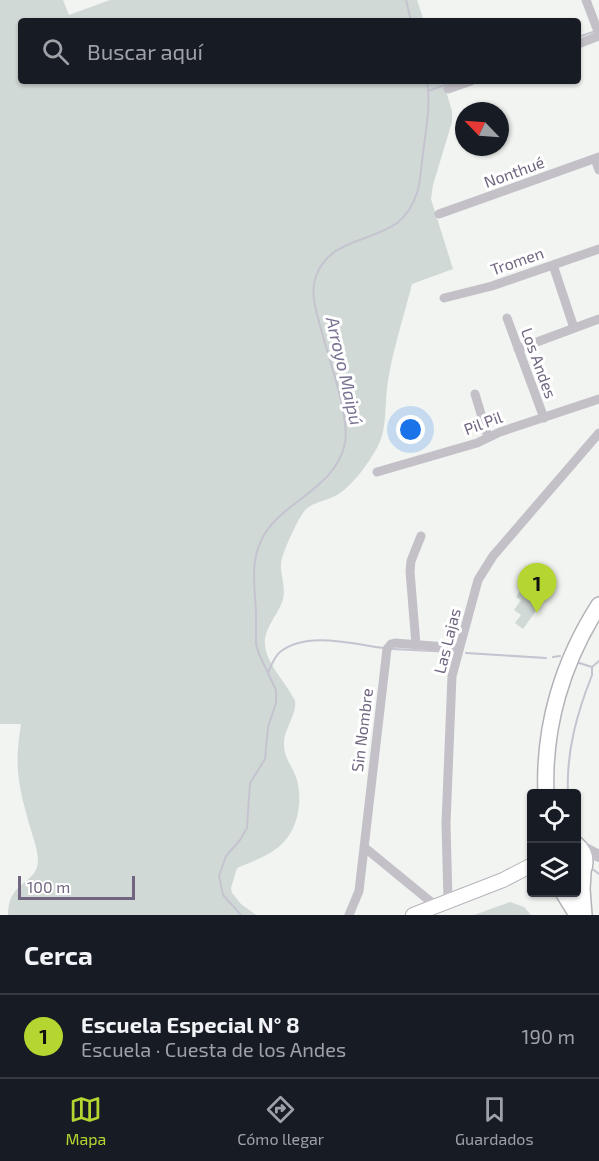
<!DOCTYPE html>
<html lang="es">
<head>
<meta charset="utf-8">
<style>
  body { margin:0; font-family:"Exo 2",sans-serif; background:#20242c; color:#f1f3f6 }
  .controls { position:absolute; right:18px; bottom:18px; display:grid; overflow:hidden; border-radius:6px; box-shadow:0 2px 4px #0004 }
  .controls button { width:54px; height:54px; display:grid; place-items:center; padding:0; border:0; border-bottom:2px solid #363941; background:#171b24; color:#f1f3f6; font:30px sans-serif }
  .compass { position:absolute; left:455px; top:102px; width:54px; height:54px; border-radius:50%; background:#171b24; box-shadow:0 2px 4px #0004; rotate:295deg }
  .scale { position:absolute; left:18px; bottom:15px; width:117px; box-sizing:border-box; padding-left:6px; border:3px solid #706680; border-top:0; font-size:16px; line-height:21px; white-space:nowrap; color:#706680; -webkit-text-stroke:4px #fff; paint-order:stroke }
  .you { position:absolute; left:411px; top:430px; width:21px; height:21px; margin:-15px; border:4px solid #fff; border-radius:50%; background:#1a73e8; box-shadow:0 0 0 9px #1a73e833 }
  .badge { display:grid; place-items:center; width:39px; height:39px; border-radius:50%; background:#b5d531; color:#111; font-size:20px; font-weight:700 }
  .pin { position:absolute; translate:-50% -50px; filter:drop-shadow(0 2px 3px #0008) }
  .pin::after { content:''; position:absolute; top:32px; width:21px; height:18px; background:inherit; clip-path:polygon(0 0,100% 0,50% 100%) }
  .list { margin:0; padding:0; list-style:none }
  h2 { display:flex; justify-content:space-between; align-items:center; height:78px; margin:0; padding:0 24px; font-size:26px }
  h2 small { font-size:20px; font-weight:400; color:#9ea1a6 }
  .list li { display:grid; grid-template-columns:39px 1fr auto; gap:18px; align-items:center; box-sizing:border-box; height:84px; padding:0 24px; border-top:2px solid #363941 }
  .list b { display:block; font-size:22px; white-space:nowrap }
  .list p { margin:0; font-size:20px; white-space:nowrap; color:#9ea1a6 }
  .list em { font-size:20px; font-style:normal; color:#9ea1a6 }
  .icon { flex:none; width:33px; height:33px; fill:none; stroke:currentColor; stroke-width:2; stroke-linecap:round; stroke-linejoin:round }
  .map { position:relative; flex:none; width:599px; height:915px; overflow:hidden }
  .search { position:absolute; background:#171b24; box-shadow:0 2px 4px #0004; left:18px; right:18px; top:18px; height:66px; display:flex; align-items:center; gap:15px; box-sizing:border-box; padding:0 21px; border-radius:6px; color:#9ea1a6; font-size:22px }
  .sheet { height:162px; background:#171b24 }
  nav { display:flex; justify-content:space-around; align-items:center; box-sizing:border-box; height:84px; border-top:2px solid #363941; background:#171b24; font-size:16px; color:#9ea1a6 }
  nav a { display:grid; justify-items:center; gap:3px }
  nav .on { color:#b5d531 }
  .map>svg:first-child { display:block }
  .green { fill:#d0d9d6 }
  .lines { fill:none; stroke-linecap:round; stroke-linejoin:round }
  .stream { stroke:#c5c3cf; stroke-width:2 }
  .secondary-casing { stroke:#b6b3bb; stroke-width:16 }
  .primary-casing { stroke:#b4b2b9; stroke-width:18 }
  .minor { stroke:#c3c0c7; stroke-width:9 }
  .tertiary { stroke:#c3c0c7; stroke-width:12 }
  .secondary { stroke:#fff; stroke-width:14 }
  .primary { stroke:#fff; stroke-width:15 }
  .labels { text-anchor:middle; stroke-width:6; stroke-linejoin:round; paint-order:stroke }
  .street-label { font-size:16px; fill:#706680; stroke:#fff }
  .water-label { font-size:18px; font-style:italic; fill:#787191; stroke:#fff }
</style>
</head>
<body>
<div class="map">
<svg width="599" height="915" viewBox="0 0 599 915">
  <rect width="100%" height="100%" fill="#f1f4f1"/>
  <!-- green -->
  <path class="green" d="M 0,0 L 63,0 L 69,15 L 110,0 L 417,0 L 424,21 L 21,21 L 21,81 L 443,81 L 452,111 L 452,122 L 433,185 L 431,199 L 453,269 L 412,284 C 404,316 393,349 388,381 C 384,404 388,428 377,448 C 367,465 352,487 335,496 C 325,501 314,502 306,509 C 299,516 282,553 281,563 C 280,575 286,586 283,599 C 279,614 263,629 265,645 C 266,663 287,684 295,701 C 297,716 283,729 284,745 C 284,758 293,767 297,780 C 300,792 300,804 297,817 C 288,850 265,856 237,868 L 231,888 L 232,893 L 241,904 L 256,915 L 8,915 C 8,880 37,885 38,861 C 38,847 30,830 27,816 C 17,780 15,762 21,724 L 0,724 Z
    M 530,575 L 540,582 L 528,600 L 538,608 L 523,629 L 515,623 L 521,615 L 514,610 L 521,600 L 516,597 Z
    M 510,902 L 524,907 L 531,915 L 474,915 Z"/>
  <g class="lines">
    <!-- stream -->
    <path class="stream" d="M 406,0 L 411,21
      M 578,37 L 593,32
      M 428,91 L 456,81
      M 393,649 L 452,652
      M 466,653 L 546,658
      M 553,657 L 560,656
      M 576,662 L 592,667
      M 268,673 C 271,666 274,657 280,652 C 307,631 352,644 383,648
      M 568,794 C 566,752 577,713 592,675 L 592,667 L 599,661
      M 594,870 L 599,874
      M 241,915 L 223,895 L 219,876 L 226,856 L 240,840 L 247,828 L 250,783 L 265,759 L 268,727 L 276,703 L 276,690 L 259,654 L 256,644 C 256,634 256,623 256,613 C 255,588 250,564 261,541 C 278,502 336,490 345,443 C 350,416 328,357 321,329 C 316,311 310,293 316,276 C 330,239 369,243 397,223 C 406,216 413,205 417,193 C 421,181 421,166 423,153 C 426,129 431,105 427,81"/>
    <!-- secondary casing -->
    <g class="secondary-casing">
      <path id="secondary" d="M 413,915 L 503,880 L 532,865"/>
    </g>
    <!-- primary casing -->
    <g class="primary-casing">
      <path id="primary" d="M 546,794 C 543,726 563,661 599,605
        M 576,844 C 588,854 588,869 576,880
        M 583,873 L 582,889 L 584,915
        M 563,892 L 577,915"/>
    </g>
    <!-- minor -->
    <path class="minor" d="M 586,0 L 599,34
      M 578,44 L 599,36
      M 448,89 L 471,81
      M 595,159 L 599,170
      M 439,214 L 599,157
      M 553,265 L 574,328
      M 444,298 L 492,286 L 599,249
      M 507,318 L 544,418
      M 518,349 L 599,319
      M 475,394 L 488,437
      M 377,472 L 477,443 L 500,432 L 599,399
      M 416,645 L 410,571 L 411,561 L 421,536
      M 364,847 L 436,906
      M 448,901 L 446,823 L 452,676 L 478,580 L 493,556 L 599,433
      M 349,915 L 359,891 L 387,649 L 391,644 L 395,643 L 459,648"/>
    <!-- tertiary -->
    <path class="tertiary" d="M 580,846 L 599,856"/>
    <!-- secondary -->
    <use href="#secondary" class="secondary"/>
    <!-- primary -->
    <use href="#primary" class="primary"/>
  </g>
  <g class="labels">
    <!-- street labels -->
    <g class="street-label">
      <text transform="translate(514 172) rotate(-20)" y="6">Nonthué</text>
      <text transform="translate(517 261) rotate(-19)" y="6">Tromen</text>
      <text transform="translate(539 363) rotate(70)" y="6">Los Andes</text>
      <text transform="translate(483 423) rotate(-20)" y="6">Pil Pil</text>
      <text transform="translate(447 641) rotate(-76)" y="6">Las Lajas</text>
      <text transform="translate(362 730) rotate(-83)" y="6">Sin Nombre</text>
    </g>
    <!-- water labels -->
    <g class="water-label">
      <text transform="translate(344 371) rotate(77)" y="6">Arroyo Maipú</text>
    </g>
  </g>
</svg>
<div class="controls">
<button><svg class="icon" aria-label="locate" viewBox="0 0 24 24"><circle cx="12" cy="12" r="6"/><path d="M12 2v4M12 18v4M2 12h4M18 12h4"/></svg></button>
<button><svg class="icon" aria-label="layers" viewBox="0 0 24 24"><path d="M12 4l9 5-9 5-9-5zM3 14l9 5 9-5"/></svg></button>
</div>
<svg class="compass" viewBox="-18 -18 36 36"><path d="M0-13l5 13h-10z" fill="#e53935"/><path d="M0 13l5-13h-10z" fill="#9ea1a6"/></svg>
<div class="scale">100 m</div>
<div class="you"></div>
<div class="pin badge" style="left:537px;top:613px">1</div>
<div class="search"><svg class="icon" aria-label="search" viewBox="0 0 24 24"><circle cx="10" cy="10" r="6"/><path d="M15 15l6 6"/></svg>Buscar aquí</div>
</div>
<section class="sheet">
<h2>Cerca<small></small></h2>
<ul class="list">
<li><span class="badge">1</span><div><b>Escuela Especial N° 8</b><p>Escuela · Cuesta de los Andes</p></div><em>190 m</em></li>
</ul>
</section>
<nav>
<a class="on"><svg class="icon" aria-label="map" viewBox="0 0 24 24"><path d="M3 6l6-2 6 2 6-2v14l-6 2-6-2-6 2zM9 4v14M15 6v14"/></svg>Mapa</a>
<a><svg class="icon" aria-label="directions" viewBox="0 0 24 24"><path d="M12 3l9 9-9 9-9-9zM9 14v-3h6M13 9l2 2-2 2"/></svg>Cómo llegar</a>
<a><svg class="icon" aria-label="saved" viewBox="0 0 24 24"><path d="M7 4h10v16l-5-4-5 4z"/></svg>Guardados</a>
</nav>
</body>
</html>
